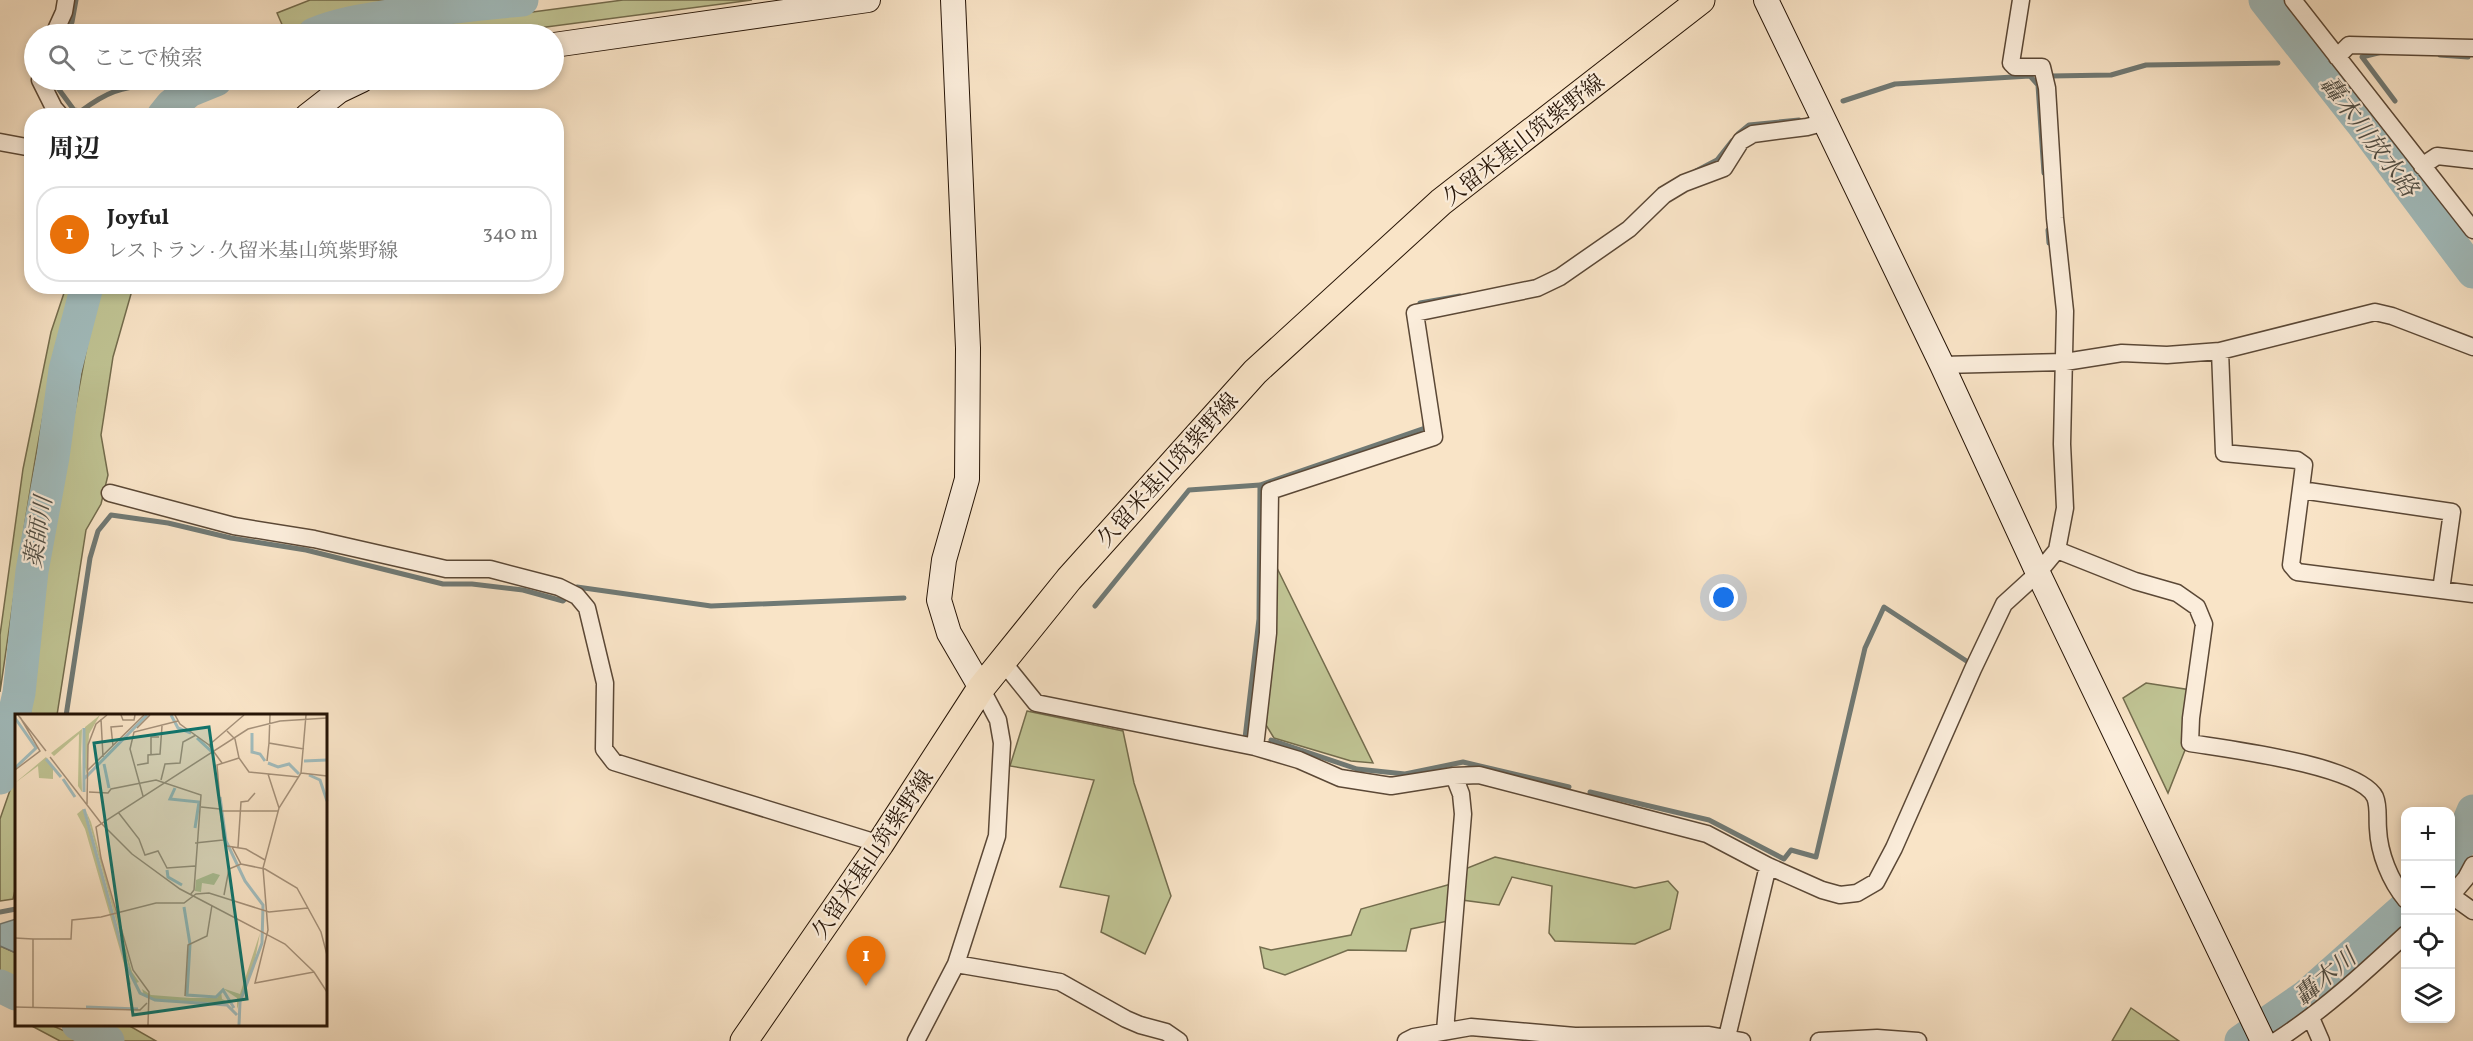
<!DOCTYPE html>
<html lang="ja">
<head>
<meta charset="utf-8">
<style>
  body { margin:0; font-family:Vollkorn,"Noto Serif JP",serif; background:#f2f2f2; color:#222 }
  .controls { position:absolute; right:18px; bottom:18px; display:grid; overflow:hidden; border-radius:12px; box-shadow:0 3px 9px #0003 }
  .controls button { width:54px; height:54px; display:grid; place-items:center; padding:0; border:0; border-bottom:2px solid #e0e0e0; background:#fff; color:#222; font:30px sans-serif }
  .you { position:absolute; left:1724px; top:598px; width:21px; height:21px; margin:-15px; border:4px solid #fff; border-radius:50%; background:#1a73e8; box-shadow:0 0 0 9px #1a73e833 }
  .badge { display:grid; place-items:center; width:39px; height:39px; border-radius:50%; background:#8f2418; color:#fff; font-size:20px; font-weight:700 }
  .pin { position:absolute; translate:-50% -50px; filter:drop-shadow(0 2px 3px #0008) }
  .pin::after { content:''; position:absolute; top:32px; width:21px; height:18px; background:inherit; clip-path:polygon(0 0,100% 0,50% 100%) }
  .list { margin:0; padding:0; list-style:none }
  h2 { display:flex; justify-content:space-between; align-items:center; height:78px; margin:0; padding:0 24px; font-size:26px }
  h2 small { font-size:20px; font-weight:400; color:#767676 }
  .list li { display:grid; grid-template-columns:39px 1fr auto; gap:18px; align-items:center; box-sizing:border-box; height:96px; margin:0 12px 12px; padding:0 12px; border:2px solid #e0e0e0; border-radius:24px }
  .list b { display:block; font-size:22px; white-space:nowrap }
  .list p { margin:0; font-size:20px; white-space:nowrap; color:#767676 }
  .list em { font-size:20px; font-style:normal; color:#767676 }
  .icon { flex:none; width:33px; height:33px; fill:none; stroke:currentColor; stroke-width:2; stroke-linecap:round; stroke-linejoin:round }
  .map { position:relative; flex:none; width:2473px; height:1041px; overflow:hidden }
  .search { position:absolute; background:#fff; box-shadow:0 3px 9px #0003; left:24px; top:24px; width:540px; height:66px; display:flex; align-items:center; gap:15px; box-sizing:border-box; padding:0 21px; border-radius:33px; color:#767676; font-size:22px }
  .panel { position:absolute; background:#fff; box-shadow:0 3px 9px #0003; left:24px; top:108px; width:540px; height:186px; border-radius:24px }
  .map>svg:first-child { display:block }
  .green { fill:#c0c494; stroke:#736c4d; stroke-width:1.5 }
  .water { fill:#a1bcbd; stroke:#707974; stroke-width:1.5 }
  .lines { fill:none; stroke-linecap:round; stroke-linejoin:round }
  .stream { stroke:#707974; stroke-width:5 }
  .river { stroke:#a1bcbd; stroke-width:33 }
  .street-casing { stroke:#5b4836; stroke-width:19 }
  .secondary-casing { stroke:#261406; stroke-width:26 }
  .primary-casing { stroke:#261406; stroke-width:29 }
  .street { stroke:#fbeddb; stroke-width:16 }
  .secondary { stroke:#fbeddb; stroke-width:24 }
  .primary { stroke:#f9e4c7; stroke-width:27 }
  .labels { text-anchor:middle; stroke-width:4.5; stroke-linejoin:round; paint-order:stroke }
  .street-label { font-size:22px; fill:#261406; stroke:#fbeddb }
  .water-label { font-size:24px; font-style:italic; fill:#514f46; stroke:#fbeddb }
  .inset-river { fill:none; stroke:#a1bcbd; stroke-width:3 }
  .inset-road { fill:none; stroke:#a5917a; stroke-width:1.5 }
  .view { fill:#0f766e; fill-opacity:0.15; stroke:#0f766e; stroke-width:3 }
  .inset-edge { fill:none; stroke:#261406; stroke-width:3 }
</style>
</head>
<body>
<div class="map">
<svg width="2473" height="1041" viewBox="0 0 2473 1041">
  <rect width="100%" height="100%" fill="#f9e4c7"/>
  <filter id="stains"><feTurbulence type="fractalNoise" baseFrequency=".00333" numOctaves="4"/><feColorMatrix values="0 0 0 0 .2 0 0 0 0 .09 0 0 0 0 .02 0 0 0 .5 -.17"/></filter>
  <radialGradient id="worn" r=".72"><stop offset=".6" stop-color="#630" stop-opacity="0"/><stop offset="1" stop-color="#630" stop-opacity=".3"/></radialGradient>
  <!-- green -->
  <path class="green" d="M 310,0 L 430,0 L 359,10 L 284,29 L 277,13 Z
    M 623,0 L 752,0 L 493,34 L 365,34 Z
    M 66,287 L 72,287 C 37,419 20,557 0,692 L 0,635 L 23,469 L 51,332 Z
    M 98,287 L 133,287 L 113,357 L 101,435 L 108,475 L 101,504 L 86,530 L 57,715 L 30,716 L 48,554 Z
    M 1277,568 L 1373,763 L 1351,761 L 1274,738 L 1266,725 Z
    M 2146,683 L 2191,690 L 2185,750 L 2168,793 L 2123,698 Z
    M 1027,711 L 1123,731 L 1134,783 L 1171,896 L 1145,954 L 1101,932 L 1109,896 L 1060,887 L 1094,780 L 1010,766 Z
    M 16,773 L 16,886 L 13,899 L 0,901 L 0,819 Z
    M 1495,857 L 1635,888 L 1668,881 L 1678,892 L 1670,929 L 1635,944 L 1555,941 L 1549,933 L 1552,886 L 1512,877 L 1499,905 L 1462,900 L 1465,869 Z
    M 1451,884 L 1448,921 L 1411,929 L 1406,951 L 1348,950 L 1285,975 L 1264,968 L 1260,947 L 1271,950 L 1351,935 L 1361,909 Z
    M 0,946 L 16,953 L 16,983 L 0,977 Z
    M 2131,1008 L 2179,1041 L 2112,1041 Z
    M 30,1025 L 51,1025 L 87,1041 L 60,1041 Z
    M 93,1025 L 128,1025 L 156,1041 L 122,1041 Z"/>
  <!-- water -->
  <path class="water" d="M 16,919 L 16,953 L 0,946 L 0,924 Z"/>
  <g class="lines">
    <!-- stream -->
    <path class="stream" d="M 65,34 L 72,22 L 76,0
      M 2382,52 L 2362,57 L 2395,101
      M 2440,55 L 2468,57
      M 2051,76 L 2111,75 L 2146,65 L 2278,63
      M 52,80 L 74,110 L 81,111 C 107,92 120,87 152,85
      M 1843,101 L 1895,84 L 2030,76 L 2038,85 L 2044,173
      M 1738,134 L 1749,125 L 1799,120
      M 1696,171 L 1717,160 L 1732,141
      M 2048,230 L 2049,243
      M 1420,303 L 1460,296
      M 1095,606 L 1189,490 L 1260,485 L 1425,428 L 1425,423
      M 66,716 L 90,558 L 98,531 L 111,515 L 168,523 L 231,538 L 306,550 L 443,584 L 472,584 L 523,590 L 563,601 L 577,587 L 711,606 L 904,598
      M 1245,738 L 1259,619 L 1260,485
      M 1271,740 L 1357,769 L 1405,774 L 1463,762 L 1569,787
      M 1590,792 L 1709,820 L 1784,859 L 1791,850 L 1816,857 L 1865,648 L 1884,607 L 1968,662
      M 0,912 L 16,909"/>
    <!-- river -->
    <path class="river" d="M 2265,0 L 2361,122 L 2473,272
      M 314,34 C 338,24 364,20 389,16 C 433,9 477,4 522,0
      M 163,116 L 171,106 L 189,91 L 216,80
      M 0,778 L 19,693 L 32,571 L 53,457 L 65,370 L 87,286
      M 2450,866 L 2473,811
      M 0,986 L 16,994
      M 78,1024 L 108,1041
      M 2241,1041 L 2306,996 L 2406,907"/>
    <!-- street casing -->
    <g class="street-casing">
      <path id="street" d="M 2293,0 L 2473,230
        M 54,34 L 64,12 L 66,0
        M 2337,57 L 2349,45 L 2473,48
        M 40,80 L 54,108 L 61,116
        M 0,142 L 32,148
        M 2422,166 L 2437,156 L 2473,160
        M 2220,351 L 2224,453 L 2297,460 L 2304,465 L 2291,565 L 2297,572 L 2473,594
        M 1942,365 L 2065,362 L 2122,353 L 2167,355 L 2220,351 L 2375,312 L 2392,316 L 2473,347
        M 2301,490 L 2452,512 L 2441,590
        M 110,493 L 234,526 L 314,539 L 446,569 L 490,569 L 559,587 L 577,596 L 587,608 L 605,683 L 604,749 L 614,762 L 880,844
        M 2057,550 L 2135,581 L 2177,593 L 2197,607 L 2204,624 L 2191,718 L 2190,743 C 2226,749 2359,765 2375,797 C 2379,806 2377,819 2378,829 C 2379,853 2390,881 2406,900
        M 1003,662 L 1036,703 L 1255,747 L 1299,760 L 1340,778 L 1391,786 L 1454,776 L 1479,775 L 1707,834 L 1768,866 L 1822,890 L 1840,895 L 1857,893 L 1876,882 L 1894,848 L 1973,669 L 2004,604 L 2038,573 L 2057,550 L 2065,508 L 2062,444 L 2065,311 L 2055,218 L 2047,88 L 2042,67 L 2015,67 L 2011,63 L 2021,0
        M 1255,747 L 1268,633 L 1270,491 L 1434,437 L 1415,313 L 1537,288 L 1560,277 L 1629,229 L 1664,195 L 1684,183 L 1724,168 L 1741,141 L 1753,134 L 1807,127 L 1826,122
        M 2452,896 L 2473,911
        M 2450,897 L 2466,878 L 2473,865
        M 956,964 L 1060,982 L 1126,1019 L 1140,1025 L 1166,1032 L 1179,1041
        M 2311,1018 L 2321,1041
        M 1445,1031 L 1463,814 L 1461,794 L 1454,776
        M 1727,1037 L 1768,866
        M 916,1041 L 956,964 L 997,836 L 1002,743 L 998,720 L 981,688
        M 1406,1041 L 1414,1037 L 1471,1027 L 1575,1036 L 1709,1035 L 1742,1041
        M 1819,1041 L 1877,1038 L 1918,1041
        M 2276,1041 C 2324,1010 2364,973 2406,934"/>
    </g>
    <!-- secondary casing -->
    <g class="secondary-casing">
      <path id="secondary" d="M 953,0 L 968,348 L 967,479 L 944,560 L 939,600 L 949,633 L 981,688
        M 1766,0 L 1942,365 L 2038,573 L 2263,1041
        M 554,45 L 868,0
        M 307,116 L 339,91 L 362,80"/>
    </g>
    <!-- primary casing -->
    <g class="primary-casing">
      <path id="primary" d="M 744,1041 L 880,844 L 981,688 L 1069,579 L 1255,372 L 1441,202 L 1701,0"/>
    </g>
    <!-- street -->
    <use href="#street" class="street"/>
    <!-- secondary -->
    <use href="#secondary" class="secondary"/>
    <!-- primary -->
    <use href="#primary" class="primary"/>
  </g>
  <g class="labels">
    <!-- street labels -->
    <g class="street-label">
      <text transform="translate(1523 139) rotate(-38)" y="8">久留米基山筑紫野線</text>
      <text transform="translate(1167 469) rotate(-48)" y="8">久留米基山筑紫野線</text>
      <text transform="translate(872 854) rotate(-56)" y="8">久留米基山筑紫野線</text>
    </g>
    <!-- water labels -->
    <g class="water-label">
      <text transform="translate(2369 136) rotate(53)" y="8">轟木川放水路</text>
      <text transform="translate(38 532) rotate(-81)" y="8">薬師川</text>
      <text transform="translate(2325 977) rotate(-40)" y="8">轟木川</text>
    </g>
  </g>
  <!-- overview -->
  <g transform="translate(15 714)">
    <rect width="312" height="312" fill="#f9e4c7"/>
    <path d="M 85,1 L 74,20 L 72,61 L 68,46 L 70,13 ZM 67,15 L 66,43 L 67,78 L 63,72 L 64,20 L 39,42 L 36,39 ZM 31,43 L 38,54 L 38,65 L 24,64 L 23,52 L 0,69 ZM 68,95 L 116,270 L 115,271 L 70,115 L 62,100 ZM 71,97 L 76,108 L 117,258 L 124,268 L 121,269 L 116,261 ZM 198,159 L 205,161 L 199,171 L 187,169 L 186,178 L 180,177 L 181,166 ZM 245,219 L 240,246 L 222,295 L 222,284 L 207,274 L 225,280 ZM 127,275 L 136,281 L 175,284 L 202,284 L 206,277 L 207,285 L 218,290 L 138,285 L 129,281 Z" fill="#c0c494"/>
    <path class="inset-river" d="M 156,1 L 163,14 L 176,19M 0,4 L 21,34 L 0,54M 237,19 L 237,38 L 245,40 L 250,47M 182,24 L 198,39M 31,45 L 46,63M 289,47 L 312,46M 253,49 L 263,53 L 274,50 L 284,60M 89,50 L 94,74M 294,61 L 305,66 L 312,87M 48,65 L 60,83M 69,65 L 132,1M 160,74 L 155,85 L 184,88 L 180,114M 69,78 L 69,14M 205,83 L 211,127 L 230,167 L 248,191 L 247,229 L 225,288 L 224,311M 69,95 L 112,253 L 125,279 L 140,286 L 212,291 L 222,301M 152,156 L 153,163 L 167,171M 169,193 L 175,230 L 172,281 L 201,283 L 208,276 L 219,294M 71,293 L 123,295"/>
    <path class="inset-road" d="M 3,1 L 31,37M 106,1 L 108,6 L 119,6 L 120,1M 160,1 L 165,10 L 194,31 L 207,49M 255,1 L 254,29 L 289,35M 291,1 L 286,59 L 264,94 L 248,154 L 253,216 L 240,269 L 299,258M 86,5 L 88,43M 122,14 L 135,1M 212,17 L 220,25 L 224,44 L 234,58 L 284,63M 194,31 L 229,1M 98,32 L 96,13 L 108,12M 136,40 L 136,23 L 144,23M 35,43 L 86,109 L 117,140 L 165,175 L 270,230 L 299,258 L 312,278M 224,44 L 202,51 L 208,124 L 212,132 L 231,135 L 250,146M 252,47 L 254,29M 122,51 L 133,49 L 133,41 L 145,40 L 147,12M 0,56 L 25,37 L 5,3M 73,56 L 129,1M 286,59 L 312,62M 253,60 L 264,94M 146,66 L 150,50 L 165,49 L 168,28 L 181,21M 74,78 L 93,79 L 96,75 L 141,66 L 186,81 L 179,176 L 175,181M 128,82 L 115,35 L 119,18 L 163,7M 72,90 L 73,31 L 81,10 L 92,1M 186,93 L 205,95M 205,97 L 263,97M 103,98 L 124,125 L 130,141 L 143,137 L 152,154 L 180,152M 180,129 L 208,126M 217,133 L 226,150 L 250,155 L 282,174 L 306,218 L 312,241M 223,133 L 226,88 L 233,87 L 240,79M 209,181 L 214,155 L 226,150M 0,224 L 18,225M 170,282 L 173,231 L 192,222 L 197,191M 0,293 L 125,296 L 132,289M 18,294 L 18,225 L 56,225 L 57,206 L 86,203 L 141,189 L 169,189 L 181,180 L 194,179 L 254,198 L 293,194M 133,311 L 134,278 L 118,256 L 86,144 L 81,113 L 233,15 L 265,7 L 312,4"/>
    <path class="view" d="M 194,13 L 232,285 L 118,301 L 79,29 Z"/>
    <rect width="312" height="312" class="inset-edge"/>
  </g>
  <rect width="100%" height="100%" filter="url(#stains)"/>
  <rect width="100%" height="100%" fill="url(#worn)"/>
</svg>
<div class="controls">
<button>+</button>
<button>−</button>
<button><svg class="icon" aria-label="locate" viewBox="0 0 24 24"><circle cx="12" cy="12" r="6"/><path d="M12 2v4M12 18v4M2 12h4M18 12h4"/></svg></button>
<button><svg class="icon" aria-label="layers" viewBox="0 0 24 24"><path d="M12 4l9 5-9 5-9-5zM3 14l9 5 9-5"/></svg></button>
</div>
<div class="you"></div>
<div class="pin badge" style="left:866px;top:986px;background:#e8710a">1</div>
<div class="search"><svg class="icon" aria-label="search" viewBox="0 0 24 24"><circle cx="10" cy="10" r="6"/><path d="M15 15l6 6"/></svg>ここで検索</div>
<section class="panel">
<h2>周辺<small></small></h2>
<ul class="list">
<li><span class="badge" style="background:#e8710a">1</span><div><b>Joyful</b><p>レストラン · 久留米基山筑紫野線</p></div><em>340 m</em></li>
</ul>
</section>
</div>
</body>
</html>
